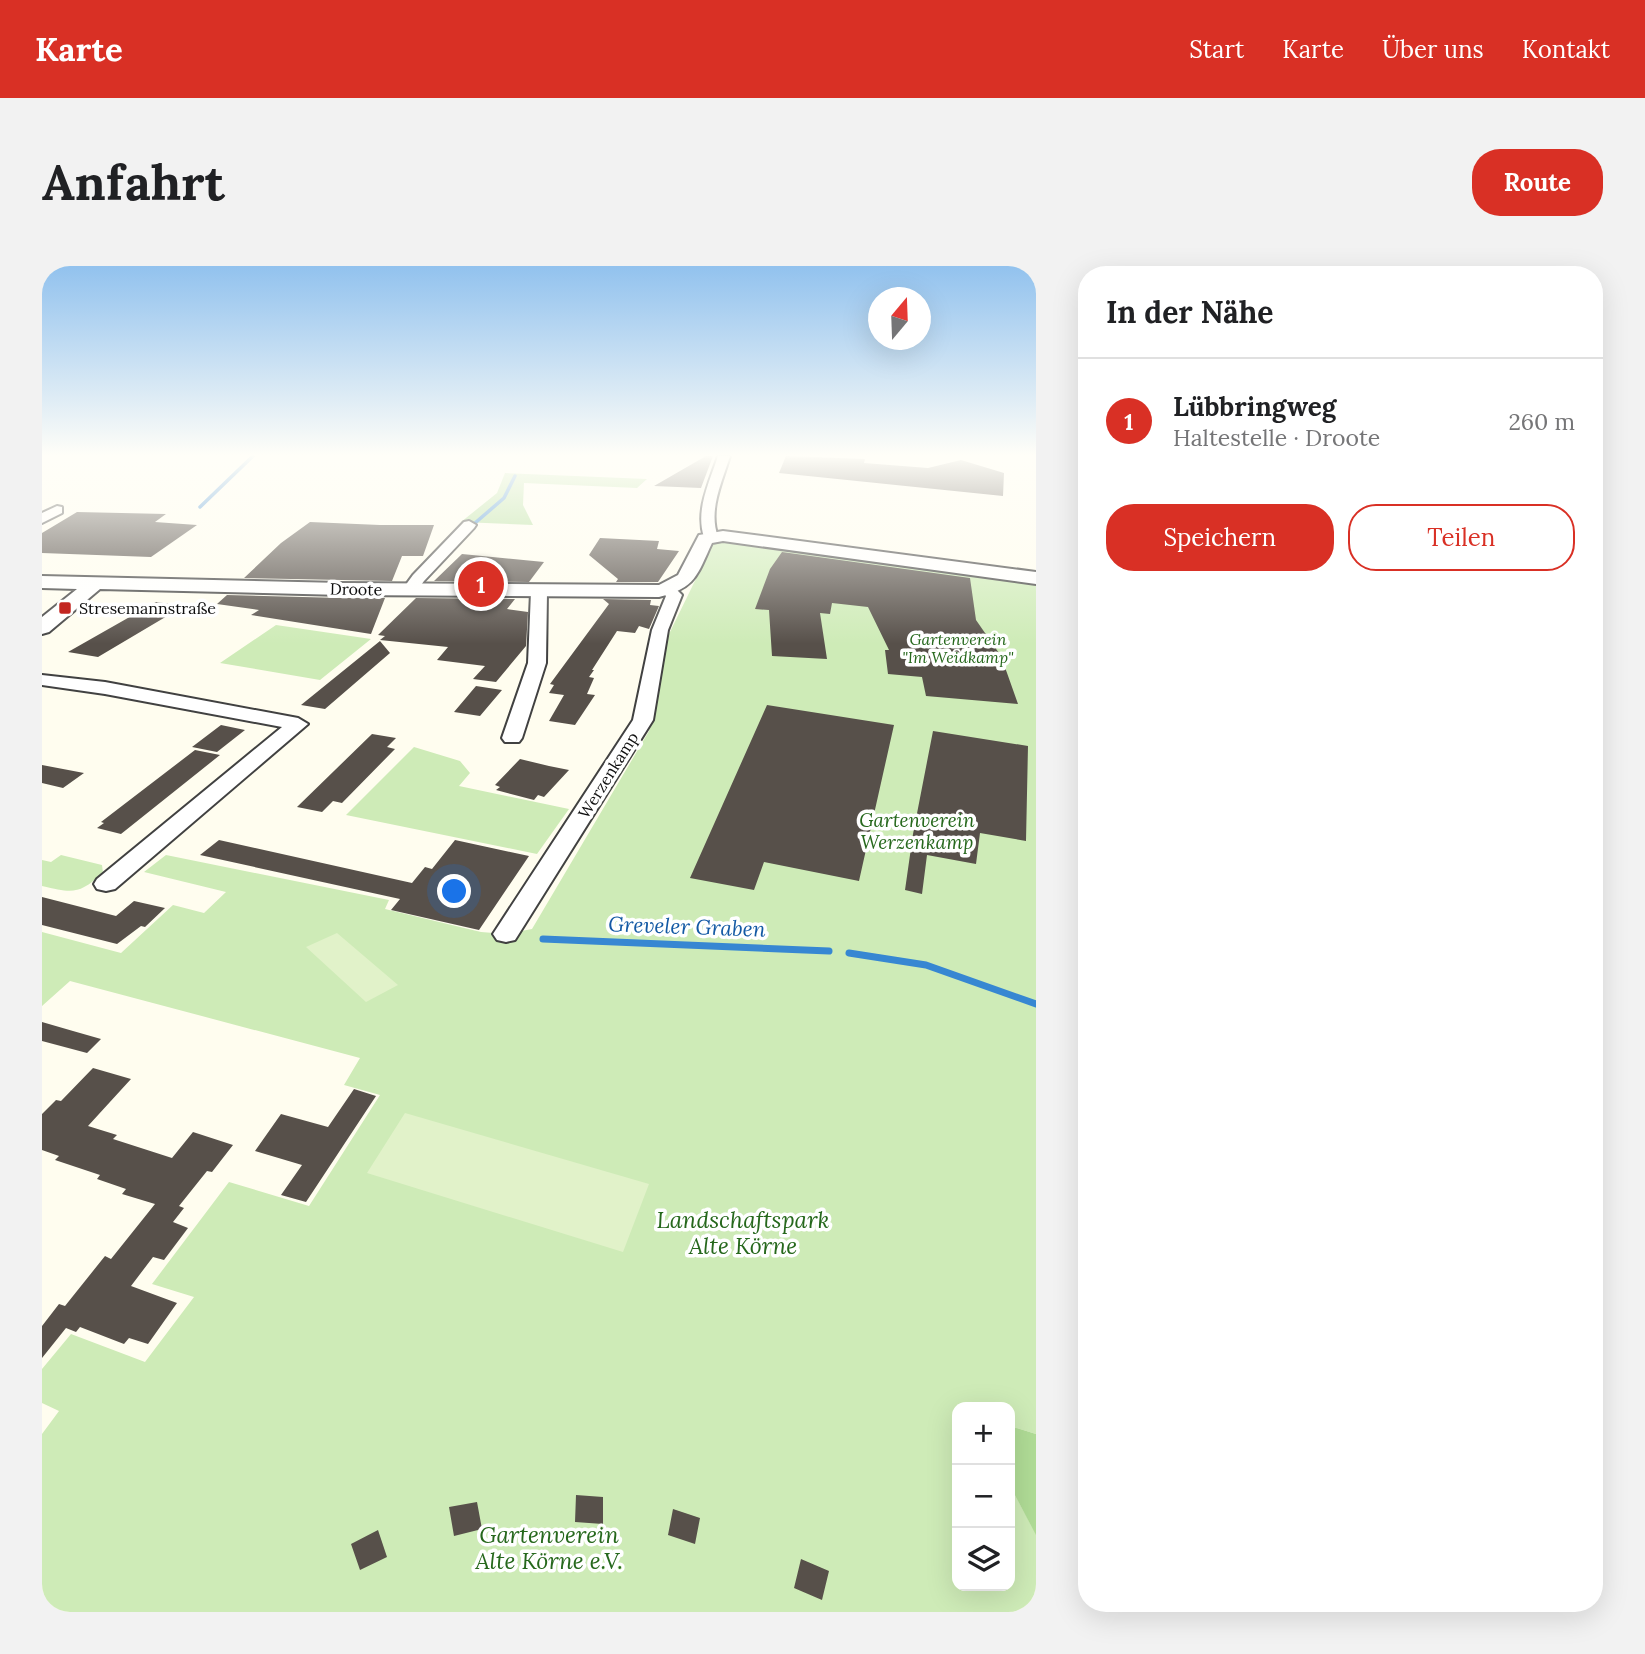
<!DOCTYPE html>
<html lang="de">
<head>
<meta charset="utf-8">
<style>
  body { margin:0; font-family:Lora,serif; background:#f2f2f2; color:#202124 }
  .controls { position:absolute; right:21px; bottom:21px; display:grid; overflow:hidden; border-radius:14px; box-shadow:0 7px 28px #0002 }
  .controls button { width:63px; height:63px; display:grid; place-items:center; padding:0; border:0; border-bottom:2px solid #e0e0e0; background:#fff; color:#202124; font:35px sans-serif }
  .compass { position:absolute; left:826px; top:21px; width:63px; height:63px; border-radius:50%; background:#fff; box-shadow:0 7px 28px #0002; rotate:19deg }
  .you { position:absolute; left:413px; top:626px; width:24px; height:24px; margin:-18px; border:5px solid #fff; border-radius:50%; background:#1a73e8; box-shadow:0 0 0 10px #1a73e833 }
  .badge { display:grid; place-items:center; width:46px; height:46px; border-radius:50%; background:#d93025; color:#fff; font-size:23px; font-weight:700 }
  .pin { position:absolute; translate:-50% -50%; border:4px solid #fff; box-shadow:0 2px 7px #0006 }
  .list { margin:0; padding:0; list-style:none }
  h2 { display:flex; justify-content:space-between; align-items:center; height:91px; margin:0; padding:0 28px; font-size:30px }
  h2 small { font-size:23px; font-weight:400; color:#757577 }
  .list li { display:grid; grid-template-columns:46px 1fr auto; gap:21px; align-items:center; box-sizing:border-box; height:126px; padding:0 28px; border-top:2px solid #e0e0e0 }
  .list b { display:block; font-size:26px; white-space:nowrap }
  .list p { margin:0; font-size:23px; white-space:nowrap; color:#757577 }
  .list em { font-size:23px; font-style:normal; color:#757577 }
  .actions { display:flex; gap:14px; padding:21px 28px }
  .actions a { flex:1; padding:16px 0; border:2px solid #d93025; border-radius:28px; text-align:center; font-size:24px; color:#d93025 }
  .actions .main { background:#d93025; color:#fff }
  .icon { flex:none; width:38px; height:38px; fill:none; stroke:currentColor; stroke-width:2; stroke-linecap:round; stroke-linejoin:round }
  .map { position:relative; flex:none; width:994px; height:1346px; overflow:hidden; border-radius:28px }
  header { display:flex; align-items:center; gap:42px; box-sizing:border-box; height:98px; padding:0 35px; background:#d93025; color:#fff }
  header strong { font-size:33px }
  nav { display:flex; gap:38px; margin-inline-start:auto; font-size:24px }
  .intro { display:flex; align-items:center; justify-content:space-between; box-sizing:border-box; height:168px; padding:0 42px }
  h1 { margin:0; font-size:49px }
  .button { padding:18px 32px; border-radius:28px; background:#d93025; color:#fff; font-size:24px; font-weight:700 }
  main { display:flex; gap:42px; padding:0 42px }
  aside { flex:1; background:#fff; border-radius:28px; box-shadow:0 7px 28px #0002 }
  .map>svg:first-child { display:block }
  .green { fill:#ceebb7 }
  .forest { fill:#b0dc96 }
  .pitch { fill:#e1f2c9 }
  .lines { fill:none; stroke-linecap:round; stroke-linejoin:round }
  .stream-far1 { stroke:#3787d2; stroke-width:3.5 }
  .stream { stroke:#3787d2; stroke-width:7 }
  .building { fill:#57504a }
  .minor-casing { stroke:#414141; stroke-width:4 }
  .tertiary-casing { stroke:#414141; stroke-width:4 }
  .minor { fill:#fff; fill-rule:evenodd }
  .tertiary { fill:#fff; fill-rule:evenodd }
  .poi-dot { fill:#c32621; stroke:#fff; stroke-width:2.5 }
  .labels { text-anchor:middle; stroke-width:7; stroke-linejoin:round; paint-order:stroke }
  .far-street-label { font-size:16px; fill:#0e0e0e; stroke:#fff }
  .far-poi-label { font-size:16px; fill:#0e0e0e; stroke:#fff; text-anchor:start }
  .far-park-label { font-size:16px; font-style:italic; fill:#26681c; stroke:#fff }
  .park-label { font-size:19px; font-style:italic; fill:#26681c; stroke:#fff }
  .water-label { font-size:21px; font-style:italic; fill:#1359a4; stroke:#fff }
  .near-park-label { font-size:23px; font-style:italic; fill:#26681c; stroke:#fff }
</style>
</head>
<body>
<header>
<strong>Karte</strong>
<nav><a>Start</a><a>Karte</a><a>Über uns</a><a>Kontakt</a></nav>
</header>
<div class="intro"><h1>Anfahrt</h1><a class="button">Route</a></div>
<main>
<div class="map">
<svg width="994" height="1346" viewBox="0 0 994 1346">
  <rect width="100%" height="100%" fill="#fffdef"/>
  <!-- green -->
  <path class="green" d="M 688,275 L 994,317 L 994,1168 L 968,1160 L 968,1141 L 915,1141 L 915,1320 L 968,1320 L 968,1220 L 994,1268 L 994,1346 L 0,1346 L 0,1168 L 17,1145 L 0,1137 L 0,1103 L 29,1068 L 103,1096 L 152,1031 L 110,1018 L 187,916 L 267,940 L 338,829 L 302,819 L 318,792 L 28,715 L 0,740 L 0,666 L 79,687 L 131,639 L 162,647 L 184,626 L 102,606 L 124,589 L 347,634 L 343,643 L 439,666 L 464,668 L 490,663 L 607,465 L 626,370 L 671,278 Z
    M 234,359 L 329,373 L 278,414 L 178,397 Z
    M 372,481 L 418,495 L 428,507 L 417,520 L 527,543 L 495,588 L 304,549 Z
    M 19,589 L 60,599 L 61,607 C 36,629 31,627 0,620 L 0,594 L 9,596 Z"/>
  <!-- forest -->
  <path class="forest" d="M 463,207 L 605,213 L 595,222 L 482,217 L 481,239 L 491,259 L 419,256 L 455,227 Z
    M 968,1160 L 994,1168 L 994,1269 L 968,1220 Z"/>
  <!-- pitch -->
  <path class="pitch" d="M 295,667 L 356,719 L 324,736 L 264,681 Z
    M 363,847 L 607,918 L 581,986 L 325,907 Z"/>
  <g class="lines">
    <!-- stream-far1 -->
    <path class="stream-far1" d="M 158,241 L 211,190
      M 433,257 L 462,232 L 473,210"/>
    <!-- stream -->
    <path class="stream" d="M 501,673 L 787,685
      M 807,687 L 884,699 L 994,738"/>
  </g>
  <!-- building -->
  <path class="building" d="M 664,190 L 671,190 L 659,222 L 612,220 Z
    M 744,190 L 823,193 L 822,197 L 886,202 L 919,194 L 962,207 L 961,230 L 737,207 Z
    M 35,246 L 124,248 L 113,256 L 155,259 L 109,291 L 0,287 L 0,267 Z
    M 268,256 L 338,259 L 392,259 L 381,290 L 360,290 L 350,315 L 202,312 L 239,277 Z
    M 558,272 L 617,275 L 615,283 L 637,285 L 616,316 L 574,316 L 576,313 L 547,289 Z
    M 740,286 L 928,312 L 934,354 L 959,390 L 976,438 L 884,430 L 880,411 L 846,408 L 843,384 L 847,384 L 826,341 L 790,337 L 788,348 L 778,347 L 785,393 L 730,390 L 727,344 L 713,343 L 728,303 Z
    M 420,288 L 502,296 L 487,316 L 392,315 Z
    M 185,329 L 300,332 L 343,332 L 329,368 L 209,349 L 217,344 L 175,338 Z
    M 374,332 L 473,333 L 465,343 L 486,346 L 484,380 L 454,416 L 431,413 L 443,400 L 395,394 L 406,381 L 338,374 L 343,370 L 336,369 Z
    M 561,333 L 609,334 L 608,339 L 617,340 L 607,363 L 597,360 L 593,367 L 575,365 L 550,404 L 552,404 L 547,411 L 552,412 L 545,428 L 553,429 L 533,459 L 507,455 L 522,429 L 507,427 L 512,419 L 508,418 L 567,338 Z
    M 114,336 L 142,340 L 56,391 L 26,386 Z
    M 338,375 L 348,387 L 283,443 L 259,439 Z
    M 434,420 L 460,424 L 438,450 L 412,446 Z
    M 725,439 L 852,459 L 817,615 L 722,596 L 712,624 L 648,612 Z
    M 179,459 L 203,464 L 175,486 L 150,481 Z
    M 891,465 L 986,480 L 984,575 L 938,567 L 934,598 L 885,589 L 880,628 L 863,624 L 871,568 Z
    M 330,468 L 354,472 L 345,481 L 353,483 L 300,537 L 291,535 L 280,546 L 255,541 Z
    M 153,484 L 178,489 L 79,568 L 55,562 L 62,557 L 59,556 Z
    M 478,493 L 507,500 L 527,504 L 502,531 L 496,529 L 492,534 L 454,524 L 458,521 L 453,519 Z
    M 0,499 L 42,507 L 21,522 L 0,517 Z
    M 177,574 L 370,617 L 383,601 L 390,603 L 413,574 L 487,590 L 437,664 L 349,644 L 358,633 L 158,589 Z
    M 0,631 L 74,650 L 92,635 L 123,642 L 103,661 L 99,660 L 75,678 L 0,659 Z
    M 0,756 L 31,765 L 59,773 L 45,787 L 0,775 Z
    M 51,802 L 89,813 L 46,860 L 75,869 L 71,873 L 130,892 L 151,866 L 191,879 L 170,906 L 165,905 L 137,940 L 142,942 L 131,956 L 146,962 L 122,994 L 111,991 L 89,1020 L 135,1037 L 106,1078 L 87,1072 L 82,1078 L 38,1061 L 34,1066 L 24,1062 L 0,1092 L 0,1060 L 17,1038 L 23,1040 L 63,990 L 69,993 L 113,938 L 80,928 L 84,923 L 55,913 L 58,909 L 13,894 L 17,890 L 0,884 L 0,848 L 14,834 L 19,835 Z
    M 312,823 L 334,830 L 264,936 L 239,929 L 260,899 L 213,885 L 239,848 L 286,861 Z
    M 534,1229 L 561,1231 L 561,1258 L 533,1256 Z
    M 435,1236 L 440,1263 L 412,1270 L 407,1241 Z
    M 631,1243 L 658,1252 L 653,1278 L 626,1269 Z
    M 336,1264 L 345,1291 L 318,1304 L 309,1278 Z
    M 759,1293 L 787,1305 L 780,1334 L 752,1322 Z"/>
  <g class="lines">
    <!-- minor casing -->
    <g class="minor-casing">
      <path id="minor" d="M 676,190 L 688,190 C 680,216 666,244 676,271 L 669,275 L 662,271 C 653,244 668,215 676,190 Z
        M 15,240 L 20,241 L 20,247 L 0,257 L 0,247 Z
        M 427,255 L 434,259 L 432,262 L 382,315 L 373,327 L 363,327 L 360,324 L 371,309 L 422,256 Z
        M 627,319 L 632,321 L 640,329 L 626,364 L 611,454 L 473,674 L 464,676 L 455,674 L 451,668 L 591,454 L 610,364 L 624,330 L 619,324 Z
        M 497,321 L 505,326 L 504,397 L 480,472 L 477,476 L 463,476 L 460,472 L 486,397 L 489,326 Z
        M 0,409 L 63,416 L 256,452 L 266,458 L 73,623 L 64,625 L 55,623 L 52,618 L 55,613 L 240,461 L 63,428 L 0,419 Z"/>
    </g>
    <!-- tertiary casing -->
    <g class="tertiary-casing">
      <path id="tertiary" d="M 681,265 L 994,306 L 994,318 L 681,275 L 670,277 C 655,309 654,322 617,331 L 300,329 L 58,323 L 7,366 L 0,368 L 0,351 L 35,323 L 0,322 L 0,310 L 300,317 L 617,319 L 636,309 L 657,269 Z"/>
    </g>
    <!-- minor -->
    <use href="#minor" class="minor"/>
    <!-- tertiary -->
    <use href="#tertiary" class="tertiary"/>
  </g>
  <!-- sky -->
  <linearGradient id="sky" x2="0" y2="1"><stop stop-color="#92c2ee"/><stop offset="0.5" stop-color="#fffef8"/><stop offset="1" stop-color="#fffef8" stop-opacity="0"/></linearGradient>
  <rect width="994" height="378" fill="url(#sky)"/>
  <!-- markers -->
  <rect class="poi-dot" x="16" y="335" width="14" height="14" rx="3.5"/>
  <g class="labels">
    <!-- far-street labels -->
    <g class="far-street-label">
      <text transform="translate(314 323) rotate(1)" y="6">Droote</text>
      <text transform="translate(566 509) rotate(-58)" y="6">Werzenkamp</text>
    </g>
    <!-- far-poi labels -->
    <g class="far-poi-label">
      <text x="37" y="348">Stresemannstraße</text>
    </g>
    <!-- far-park labels -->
    <g class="far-park-label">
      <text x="916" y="379">Gartenverein<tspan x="916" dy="18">"Im Weidkamp"</tspan></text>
    </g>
    <!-- park labels -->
    <g class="park-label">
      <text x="875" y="561">Gartenverein<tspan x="875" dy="22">Werzenkamp</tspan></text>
    </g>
    <!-- water labels -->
    <g class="water-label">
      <text transform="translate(645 661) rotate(2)" y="7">Greveler Graben</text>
    </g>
    <!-- near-park labels -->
    <g class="near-park-label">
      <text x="701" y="962">Landschaftspark<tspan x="701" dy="26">Alte Körne</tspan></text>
      <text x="507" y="1277">Gartenverein<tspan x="507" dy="26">Alte Körne e.V.</tspan></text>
    </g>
  </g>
</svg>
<div class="controls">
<button>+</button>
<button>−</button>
<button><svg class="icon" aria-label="layers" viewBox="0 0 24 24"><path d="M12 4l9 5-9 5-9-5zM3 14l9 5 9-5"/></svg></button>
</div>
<svg class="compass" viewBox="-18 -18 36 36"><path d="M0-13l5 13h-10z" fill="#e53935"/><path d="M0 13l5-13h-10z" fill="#757577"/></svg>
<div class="you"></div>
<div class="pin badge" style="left:439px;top:318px">1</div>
</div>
<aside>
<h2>In der Nähe<small></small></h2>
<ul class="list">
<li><span class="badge">1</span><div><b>Lübbringweg</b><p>Haltestelle · Droote</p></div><em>260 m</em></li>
</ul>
<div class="actions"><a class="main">Speichern</a><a>Teilen</a></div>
</aside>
</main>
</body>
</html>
